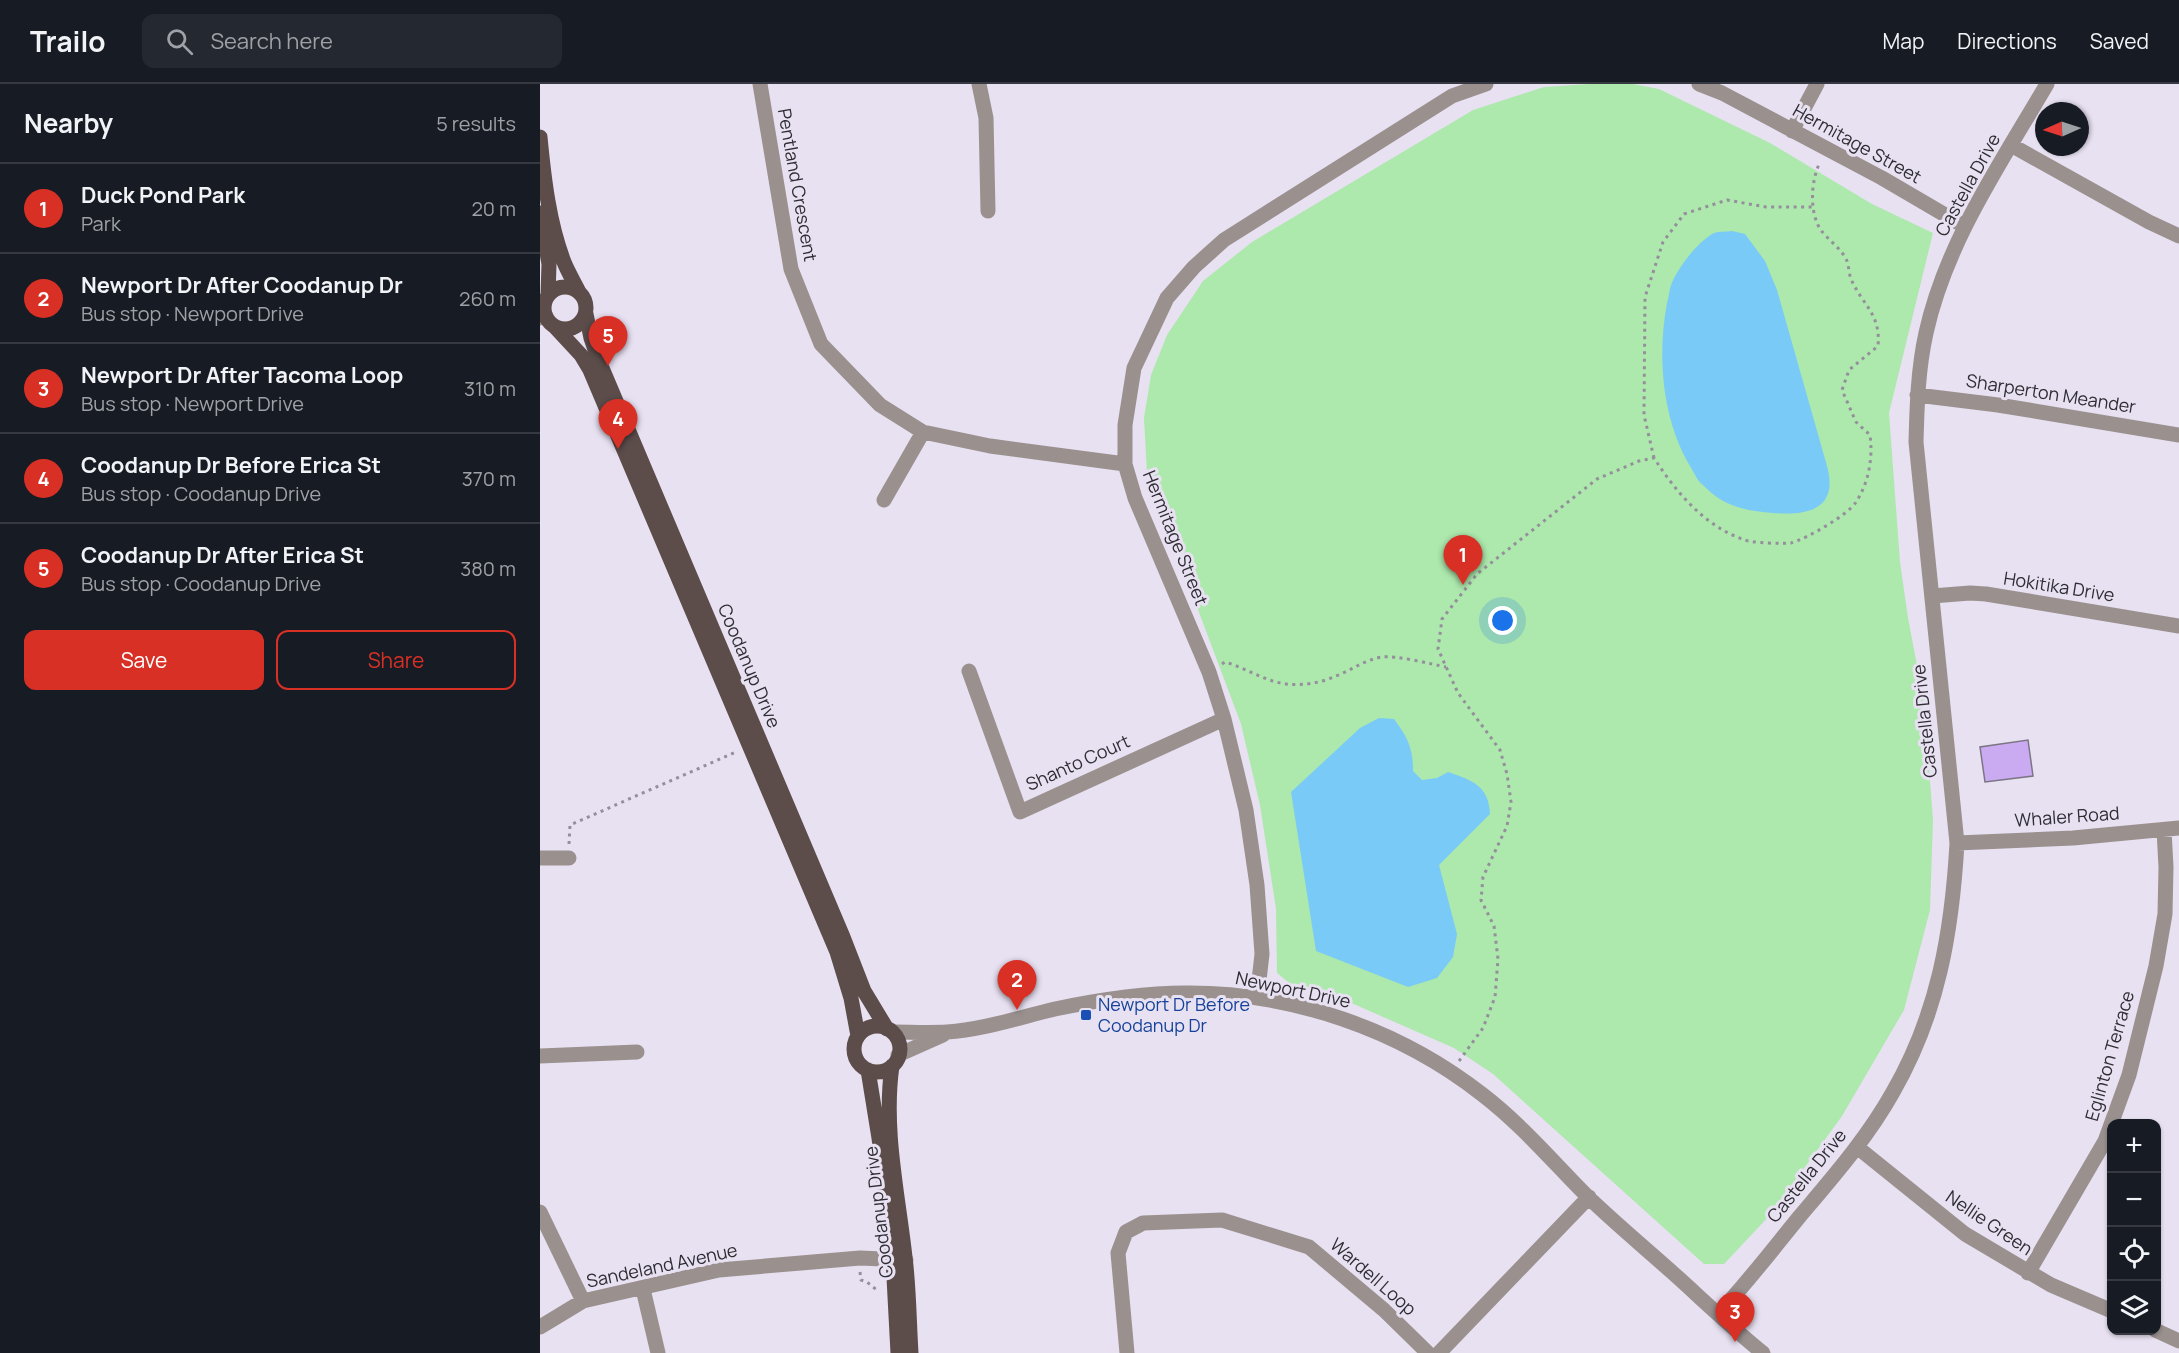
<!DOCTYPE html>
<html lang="en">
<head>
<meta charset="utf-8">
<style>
  body { margin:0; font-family:Manrope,sans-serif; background:#242831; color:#f1f3f6 }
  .controls { position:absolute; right:18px; bottom:18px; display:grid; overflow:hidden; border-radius:12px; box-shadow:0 2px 4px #0004 }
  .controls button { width:54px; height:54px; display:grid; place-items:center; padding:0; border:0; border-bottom:2px solid #363941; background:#171b24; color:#f1f3f6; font:30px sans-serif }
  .compass { position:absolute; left:1495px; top:18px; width:54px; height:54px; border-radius:50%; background:#171b24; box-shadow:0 2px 4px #0004; rotate:267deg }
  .you { position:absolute; left:963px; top:537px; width:21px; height:21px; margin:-15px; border:4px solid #fff; border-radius:50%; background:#1a73e8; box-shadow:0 0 0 9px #1a73e833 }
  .badge { display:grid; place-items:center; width:39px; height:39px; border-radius:50%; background:#d93025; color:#fff; font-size:20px; font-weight:700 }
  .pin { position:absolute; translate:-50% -50px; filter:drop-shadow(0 2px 3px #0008) }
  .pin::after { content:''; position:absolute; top:32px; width:21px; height:18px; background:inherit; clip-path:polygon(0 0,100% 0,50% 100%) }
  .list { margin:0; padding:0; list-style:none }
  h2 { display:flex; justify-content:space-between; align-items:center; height:78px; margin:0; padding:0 24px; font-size:26px }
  h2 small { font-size:20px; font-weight:400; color:#9ea1a6 }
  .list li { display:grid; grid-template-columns:39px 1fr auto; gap:18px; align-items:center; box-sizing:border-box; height:90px; padding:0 24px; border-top:2px solid #363941 }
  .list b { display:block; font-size:22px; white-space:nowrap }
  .list p { margin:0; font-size:20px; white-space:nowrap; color:#9ea1a6 }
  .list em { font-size:20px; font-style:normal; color:#9ea1a6 }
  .actions { display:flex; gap:12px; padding:18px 24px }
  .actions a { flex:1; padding:14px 0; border:2px solid #d93025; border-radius:12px; text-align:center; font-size:21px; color:#d93025 }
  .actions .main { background:#d93025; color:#fff }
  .icon { flex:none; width:33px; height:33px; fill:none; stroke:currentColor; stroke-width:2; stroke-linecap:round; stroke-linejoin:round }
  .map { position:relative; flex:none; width:1639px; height:1269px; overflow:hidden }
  header { display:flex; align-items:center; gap:36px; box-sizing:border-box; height:84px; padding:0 30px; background:#171b24; border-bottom:2px solid #363941 }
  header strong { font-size:28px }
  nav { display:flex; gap:33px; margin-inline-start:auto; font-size:21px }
  .search { width:420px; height:54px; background:#242831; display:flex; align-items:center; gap:15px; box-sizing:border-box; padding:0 21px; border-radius:12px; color:#9ea1a6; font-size:22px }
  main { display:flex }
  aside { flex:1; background:#171b24 }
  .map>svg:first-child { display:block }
  .green { fill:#ade8ad }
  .water { fill:#79caf7 }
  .building { fill:#caabf1; stroke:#7b7584; stroke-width:1.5 }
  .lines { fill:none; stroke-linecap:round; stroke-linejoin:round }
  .path { stroke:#948f9b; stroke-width:3; stroke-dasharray:3 4.5; stroke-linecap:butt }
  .minor { stroke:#9a918f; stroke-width:15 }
  .major { stroke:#5c4d4b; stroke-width:15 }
  .transit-dot { fill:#1a4fb4; stroke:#e8e1f2; stroke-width:2 }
  .labels { text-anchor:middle; stroke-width:6; stroke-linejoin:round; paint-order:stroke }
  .street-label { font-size:18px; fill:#2f2d33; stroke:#e8e1f2 }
  .transit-label { font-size:18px; fill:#164399; stroke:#e8e1f2; text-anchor:start }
</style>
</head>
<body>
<header>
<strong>Trailo</strong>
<div class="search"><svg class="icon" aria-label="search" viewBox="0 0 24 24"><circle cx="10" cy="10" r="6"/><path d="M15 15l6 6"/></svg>Search here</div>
<nav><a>Map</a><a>Directions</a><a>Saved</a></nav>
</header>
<main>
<aside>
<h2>Nearby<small>5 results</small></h2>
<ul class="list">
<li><span class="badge">1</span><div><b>Duck Pond Park</b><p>Park</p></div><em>20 m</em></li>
<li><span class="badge">2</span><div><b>Newport Dr After Coodanup Dr</b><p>Bus stop · Newport Drive</p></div><em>260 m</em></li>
<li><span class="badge">3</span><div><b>Newport Dr After Tacoma Loop</b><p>Bus stop · Newport Drive</p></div><em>310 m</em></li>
<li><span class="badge">4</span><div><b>Coodanup Dr Before Erica St</b><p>Bus stop · Coodanup Drive</p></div><em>370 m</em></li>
<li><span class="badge">5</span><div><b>Coodanup Dr After Erica St</b><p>Bus stop · Coodanup Drive</p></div><em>380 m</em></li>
</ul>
<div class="actions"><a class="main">Save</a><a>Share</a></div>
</aside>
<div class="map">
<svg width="1639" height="1269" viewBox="0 0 1639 1269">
  <rect width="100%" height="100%" fill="#e8e1f2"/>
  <!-- green -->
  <path class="green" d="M 1050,0 L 1093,0 L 1119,5 L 1230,59 L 1332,120 L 1393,149 L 1349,329 L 1360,478 L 1368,534 L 1384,618 L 1393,736 L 1390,826 L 1364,926 L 1302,1032 L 1231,1130 L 1184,1180 L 1164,1180 L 953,990 L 914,964 L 793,911 L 753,902 L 737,889 L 736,825 L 720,721 L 701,640 L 607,390 L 604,334 L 611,291 L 627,251 L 663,197 L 712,158 L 933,26 L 1004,3 Z"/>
  <!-- water -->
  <path class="water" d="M 1192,147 L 1205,150 L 1225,177 L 1237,206 L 1287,382 C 1299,425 1268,432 1233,429 C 1217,428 1199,425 1185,418 C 1177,414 1169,407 1163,401 C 1157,397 1154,388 1150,382 C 1122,335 1117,272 1127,219 C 1129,213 1129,207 1131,201 C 1137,185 1158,157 1174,149 C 1179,147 1187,148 1192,147 Z
    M 839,634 L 854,635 C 868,654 873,664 873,687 L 882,696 L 897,694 L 908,688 C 932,696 949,702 950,730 L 899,781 L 917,850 L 913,873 L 897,894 L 868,903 L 776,867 L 751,708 L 820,644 Z"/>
  <!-- building -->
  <path class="building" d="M 1488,656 L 1493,692 L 1445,698 L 1440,663 Z"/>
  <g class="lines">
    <!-- path -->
    <path class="path" d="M 1114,374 L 1104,331 L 1105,213 L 1123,158 L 1144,130 L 1187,116 L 1226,123 L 1273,123
      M 682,580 L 685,578 C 706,584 724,597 746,600 C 762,602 781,599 796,592 C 812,586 824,576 842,573 C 856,571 891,580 906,583
      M 29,760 L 30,741 L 196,668
      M 919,977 L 943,944 L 955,913 L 958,875 L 954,842 L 941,816 L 943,793 L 967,742 L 971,718 L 967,690 L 960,666 L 918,609 L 898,565 L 902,535 L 937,490 L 1057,395 L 1099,377 L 1114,374 C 1136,408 1165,443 1205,456 C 1212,459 1242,460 1251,459 C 1266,455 1308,431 1316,418 C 1329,398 1333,374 1330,351 L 1316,338 L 1302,306 L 1309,286 L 1338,262 C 1341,230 1323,222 1311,195 C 1309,190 1309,183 1307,177 C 1302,165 1288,156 1280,145 C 1269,126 1271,97 1280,78
      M 320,1188 L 321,1196 L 327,1198 L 338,1207"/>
    <!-- minor -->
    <path class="minor" d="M 220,0 L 251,185 L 281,260 L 340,321 L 383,348 L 450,362 L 585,380
      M 439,0 L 446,34 L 448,127
      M 1159,0 L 1182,9 L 1342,94 L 1424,142
      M 1252,47 L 1277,0
      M 1471,61 L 1609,138 L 1639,152
      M 0,234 L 6,232
      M 1377,311 L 1458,321 L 1639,351
      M 344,416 L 383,348
      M 1392,512 L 1430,509 L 1446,510 L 1639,542
      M 429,587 L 480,728 L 684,635
      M 1417,759 L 1533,754 L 1639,744
      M 0,774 L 29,774
      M 717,914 L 722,870 L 717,801 L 706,726 L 684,635 L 669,588 L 595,414 L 585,380 L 585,341 L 594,284 L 627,214 L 654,183 L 684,156 L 912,12 L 946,0
      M 352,948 C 370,948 389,949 407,948 C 442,946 481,933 515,925 C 558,916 601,909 645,909 C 751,908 859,945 943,1011 C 982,1041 1013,1078 1047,1112 C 1075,1139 1105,1164 1133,1189 C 1163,1216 1192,1244 1223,1269
      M 358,971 L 403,951
      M 0,972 L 97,968
      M 1317,1063 L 1425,1150 L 1511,1201 L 1572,1227
      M 0,1128 L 43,1217
      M 1488,1189 L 1565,1057 L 1589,991 L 1616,882 L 1625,830 L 1626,783 L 1624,746
      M 103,1205 L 118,1269
      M 1178,1230 C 1207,1199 1233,1165 1260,1132 C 1293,1093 1328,1053 1353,1008 C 1398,930 1412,848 1417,759 L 1376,358 C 1377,321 1378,285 1386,249 C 1406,158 1461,79 1507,0
      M 0,1243 L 43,1217 L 179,1186 L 320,1174 L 366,1176
      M 1615,1246 L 1639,1257
      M 587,1269 L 578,1169 L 586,1148 L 603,1139 L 682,1136 L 769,1163 L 844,1226 L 888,1269
      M 899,1269 L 1049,1113"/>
    <!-- major -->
    <path class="major" d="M 0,53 C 4,95 9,139 24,178 C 28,188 34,198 39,208
      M 0,129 L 9,180 L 8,212
      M4 224a21 21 0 1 1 42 0a21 21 0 1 1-42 0Z
      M 46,230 L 51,254 L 59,277 L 303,853 L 324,907 L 347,945
      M 15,243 L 41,271 L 50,286 L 297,868 L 311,914 L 318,952
      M314 965a23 23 0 1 1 46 0a23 23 0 1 1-46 0Z
      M 352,982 C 343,1045 358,1110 365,1173 C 369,1205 369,1237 371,1269
      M 328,986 L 339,1054 L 353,1175 L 358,1269"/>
  </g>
  <!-- markers -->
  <rect class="transit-dot" x="540" y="925" width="12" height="12" rx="3"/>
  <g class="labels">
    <!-- street labels -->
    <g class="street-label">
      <text transform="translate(1317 60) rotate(29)" y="6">Hermitage Street</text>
      <text transform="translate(257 101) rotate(80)" y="6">Pentland Crescent</text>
      <text transform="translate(1428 101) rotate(-61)" y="6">Castella Drive</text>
      <text transform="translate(1511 310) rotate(9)" y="6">Sharperton Meander</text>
      <text transform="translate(635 454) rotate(68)" y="6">Hermitage Street</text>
      <text transform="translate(1519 503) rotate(9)" y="6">Hokitika Drive</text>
      <text transform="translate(209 582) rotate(67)" y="6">Coodanup Drive</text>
      <text transform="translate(1385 637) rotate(-96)" y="6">Castella Drive</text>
      <text transform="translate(538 679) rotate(-24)" y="6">Shanto Court</text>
      <text transform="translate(1527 733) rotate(-4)" y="6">Whaler Road</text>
      <text transform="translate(753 906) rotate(12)" y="6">Newport Drive</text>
      <text transform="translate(1570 972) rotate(-74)" y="6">Eglinton Terrace</text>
      <text transform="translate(1267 1092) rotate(-51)" y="6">Castella Drive</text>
      <text transform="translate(339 1128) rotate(-97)" y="6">Coodanup Drive</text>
      <text transform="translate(1449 1139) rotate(34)" y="6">Nellie Green</text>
      <text transform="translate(122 1182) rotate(-12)" y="6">Sandeland Avenue</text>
      <text transform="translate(833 1193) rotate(41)" y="6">Wardell Loop</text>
    </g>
    <!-- transit labels -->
    <g class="transit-label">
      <text x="558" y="927">Newport Dr Before<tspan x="558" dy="21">Coodanup Dr</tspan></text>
    </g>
  </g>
</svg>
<div class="controls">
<button>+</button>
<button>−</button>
<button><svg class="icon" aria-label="locate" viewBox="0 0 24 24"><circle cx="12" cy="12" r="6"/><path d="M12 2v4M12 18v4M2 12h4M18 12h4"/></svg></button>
<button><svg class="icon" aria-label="layers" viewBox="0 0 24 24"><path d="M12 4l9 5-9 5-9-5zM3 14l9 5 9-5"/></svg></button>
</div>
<svg class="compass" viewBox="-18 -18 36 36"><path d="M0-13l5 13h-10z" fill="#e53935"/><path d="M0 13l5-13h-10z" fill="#9ea1a6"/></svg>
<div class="you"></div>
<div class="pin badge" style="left:923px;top:501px">1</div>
<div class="pin badge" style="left:477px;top:926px">2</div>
<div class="pin badge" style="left:1195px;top:1258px">3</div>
<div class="pin badge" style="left:78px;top:365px">4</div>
<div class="pin badge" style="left:68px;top:282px">5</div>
</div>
</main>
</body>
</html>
